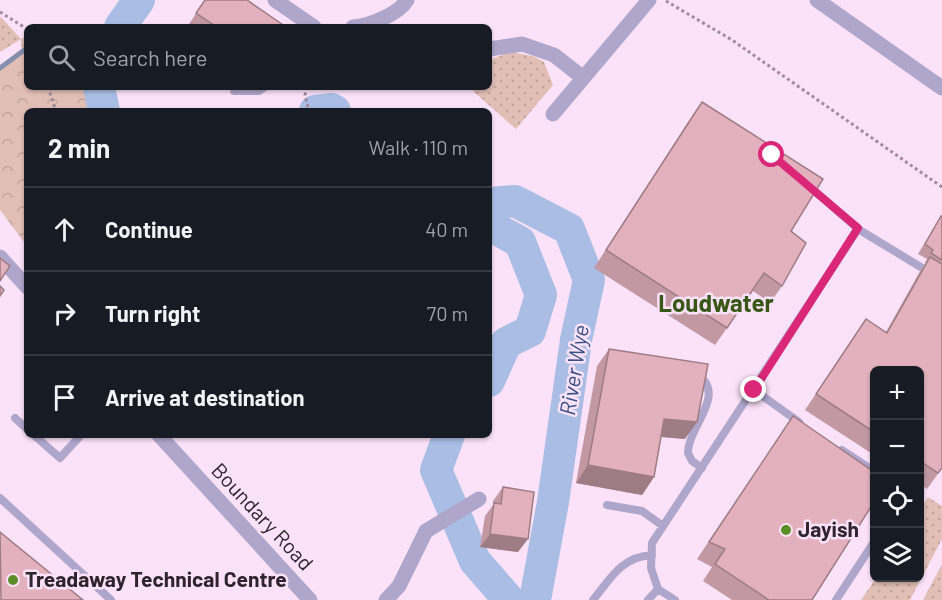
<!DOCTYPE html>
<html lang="en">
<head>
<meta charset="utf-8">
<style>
  body { margin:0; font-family:Barlow,sans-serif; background:#20242c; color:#f1f3f6 }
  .controls { position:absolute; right:18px; bottom:18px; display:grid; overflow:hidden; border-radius:9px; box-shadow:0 2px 4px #0004 }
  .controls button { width:54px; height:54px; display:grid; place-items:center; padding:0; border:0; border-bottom:2px solid #363941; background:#171b24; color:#f1f3f6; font:30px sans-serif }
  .stop { position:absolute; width:18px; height:18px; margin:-14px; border:4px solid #db2777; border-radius:50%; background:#fff }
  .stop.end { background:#db2777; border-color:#fff; box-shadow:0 2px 6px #0008 }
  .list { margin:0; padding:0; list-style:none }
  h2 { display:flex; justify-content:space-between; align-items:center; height:78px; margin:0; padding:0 24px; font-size:26px }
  h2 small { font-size:20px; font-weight:400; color:#9ea1a6 }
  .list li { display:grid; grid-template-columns:39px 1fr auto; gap:18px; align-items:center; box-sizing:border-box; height:84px; padding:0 24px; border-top:2px solid #363941 }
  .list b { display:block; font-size:22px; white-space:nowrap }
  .list em { font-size:20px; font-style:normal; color:#9ea1a6 }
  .icon { flex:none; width:33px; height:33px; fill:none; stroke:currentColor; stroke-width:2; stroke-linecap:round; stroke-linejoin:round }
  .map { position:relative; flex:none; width:942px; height:600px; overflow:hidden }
  .search { position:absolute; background:#171b24; box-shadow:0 2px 4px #0004; left:24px; top:24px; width:468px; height:66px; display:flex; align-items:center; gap:15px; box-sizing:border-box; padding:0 21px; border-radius:9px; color:#9ea1a6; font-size:22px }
  .panel { position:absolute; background:#171b24; box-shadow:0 2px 4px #0004; left:24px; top:108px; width:468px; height:330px; border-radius:9px }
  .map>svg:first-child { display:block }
  .grass { fill:url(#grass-dots) }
  .park { fill:url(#park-crowns) }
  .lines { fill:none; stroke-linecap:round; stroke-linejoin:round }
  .stream { stroke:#858fad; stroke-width:5 }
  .river { stroke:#aabde4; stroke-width:32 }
  .path { stroke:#9f8d9d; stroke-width:3; stroke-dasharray:3 3; stroke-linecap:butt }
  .service { stroke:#afa6cb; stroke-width:8 }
  .minor { stroke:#afa6cb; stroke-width:15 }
  .wall { fill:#c298a3 }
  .shaded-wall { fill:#9e7c84 }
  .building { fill:#e2b1bd; stroke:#9e7c84; stroke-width:1.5 }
  .route { stroke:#db2777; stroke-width:8 }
  .poi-dot { fill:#5b8e25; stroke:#fbe2f9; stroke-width:2 }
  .labels { text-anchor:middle; stroke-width:5; stroke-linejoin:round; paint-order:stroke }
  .street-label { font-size:21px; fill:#2e242d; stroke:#fbe2f9 }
  .poi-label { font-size:21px; font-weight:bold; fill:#2e242d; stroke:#fbe2f9; text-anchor:start }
  .water-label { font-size:22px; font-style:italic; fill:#385083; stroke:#fbe2f9 }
  .quarter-label { font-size:24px; font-weight:bold; fill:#375816; stroke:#fbe2f9 }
</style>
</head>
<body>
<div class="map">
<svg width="942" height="600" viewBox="0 0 942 600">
  <defs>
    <pattern id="grass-dots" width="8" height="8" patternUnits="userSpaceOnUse" patternTransform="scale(1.5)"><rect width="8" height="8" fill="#e2bfb6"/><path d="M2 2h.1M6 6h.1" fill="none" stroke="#c2a49d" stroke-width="1.8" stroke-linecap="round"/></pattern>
    <pattern id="park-crowns" width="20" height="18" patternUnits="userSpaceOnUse" patternTransform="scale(1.5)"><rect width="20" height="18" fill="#e2bfb6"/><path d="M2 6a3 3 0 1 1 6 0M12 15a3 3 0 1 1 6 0" fill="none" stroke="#c2a49d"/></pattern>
  </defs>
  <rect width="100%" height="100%" fill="#fbe2f9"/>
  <!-- grass -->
  <path class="grass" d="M 1,17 L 21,39 L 0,52 L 0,18 Z
    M 510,52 L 533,56 L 544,62 L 553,85 L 516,129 L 473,91 L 473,87 L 489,87 L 489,60 Z
    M 928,497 L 942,506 L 942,539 L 910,600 L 861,600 L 876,578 L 920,578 L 920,510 Z
    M 942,564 L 942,600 L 923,600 Z"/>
  <!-- park -->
  <path class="park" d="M 27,36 L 27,87 L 94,87 L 104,111 L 27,111 L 27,246 L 0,210 L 0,67 L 22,52 L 21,39 Z"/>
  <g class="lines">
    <!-- stream -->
    <path class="stream" d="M 0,68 L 27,48"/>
    <!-- river -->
    <path class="river" d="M 120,27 L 139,0
      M 99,87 L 104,111
      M 315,111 L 332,109 L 335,111
      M 489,203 L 515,201 L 569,229 L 589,280 L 576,340 L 553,502 L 535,600
      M 489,225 L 520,242 L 541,295 L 530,331 L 506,343 L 489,381
      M 449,435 L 436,470 L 475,561 L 509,600"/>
    <!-- path -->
    <path class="path" d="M 666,1 L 732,40 L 942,187
      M 0,12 L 27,29
      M 48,87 L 56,111
      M 308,87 L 305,95 L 309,111"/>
    <!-- service -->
    <path class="service" d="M 234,91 L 259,91 L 265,87
      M 809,186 L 858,229 L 942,280
      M 697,374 C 728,395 688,426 688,453 L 692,461 L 702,468
      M 754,390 L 799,422
      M 15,418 L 27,429
      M 34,435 L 60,458 L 81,435
      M 842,450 L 874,471
      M 0,498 L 111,600
      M 607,505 L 642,511 L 663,526
      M 593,600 C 611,578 621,557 652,555
      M 648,600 L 658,589
      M 675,600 L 658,589 L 651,568 L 652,543 L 858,229
      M 836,600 L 874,542"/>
    <!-- minor -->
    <path class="minor" d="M 275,0 L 314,27
      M 817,0 L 942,88
      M 353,27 C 369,26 399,14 407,0
      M 489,49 L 522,44 L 554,55 L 582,77
      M 553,114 L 649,0
      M 0,257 L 27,287
      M 159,435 L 310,600
      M 386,600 L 399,586 L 426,531 L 479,499"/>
  </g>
  <!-- wall -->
  <path class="wall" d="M 205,0 L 286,27 L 187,27 Z
    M 702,102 L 791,231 L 782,286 L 770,303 L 753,291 L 715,345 L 594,268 L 690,119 Z
    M 941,216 L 942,217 L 942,468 L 927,489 L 920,484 L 920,370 L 874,370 L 874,455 L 805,410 L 866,319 L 886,332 L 919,273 L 926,263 L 925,263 L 927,259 L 918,254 Z
    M 609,349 L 685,439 L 661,437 L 654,477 L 642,495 L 576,483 L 597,366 Z
    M 793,416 L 812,600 L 732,600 L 703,581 L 712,567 L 697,559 Z
    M 503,487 L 518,552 L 480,547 L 485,516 L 493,505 L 493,501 Z"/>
  <!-- shaded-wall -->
  <path class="shaded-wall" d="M 664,419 L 697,422 L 685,439 L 652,436 Z
    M 588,465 L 654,477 L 642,495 L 576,483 Z
    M 490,534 L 528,539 L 518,552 L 480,547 Z"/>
  <!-- building -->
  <path class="building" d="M 205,0 L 247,0 L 286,27 L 217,27 L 196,13 Z
    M 702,102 L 823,179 L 791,231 L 806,243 L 782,286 L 764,273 L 727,328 L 606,250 Z
    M 941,216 L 942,217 L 942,260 L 931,253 L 933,250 L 925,244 Z
    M 930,257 L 942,264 L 942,468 L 938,473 L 920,461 L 920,370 L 874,370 L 874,432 L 816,394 L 866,319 L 887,333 Z
    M 0,258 L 10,266 L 0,281 Z
    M 0,286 L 4,290 L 0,296 Z
    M 609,349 L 708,364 L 697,422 L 664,419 L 654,477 L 588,465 Z
    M 793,416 L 874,472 L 874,502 L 812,600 L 769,600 L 715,564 L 725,549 L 709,542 Z
    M 503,487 L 534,492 L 528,539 L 490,534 L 494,503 L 501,504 Z
    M 0,532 L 83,600 L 1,600 Z"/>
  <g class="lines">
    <!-- route -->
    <path class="route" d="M 754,390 L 858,228 L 772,155"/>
  </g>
  <!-- markers -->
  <g class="poi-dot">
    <circle cx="786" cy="530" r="6"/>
    <circle cx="13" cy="580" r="6"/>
  </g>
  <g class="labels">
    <!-- street labels -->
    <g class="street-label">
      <text transform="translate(262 517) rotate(47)" y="7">Boundary Road</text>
    </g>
    <!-- poi labels -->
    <g class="poi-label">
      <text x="798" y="537">Jayish</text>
      <text x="25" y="587">Treadaway Technical Centre</text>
    </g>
    <!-- water labels -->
    <g class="water-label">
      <text transform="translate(574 370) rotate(-81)" y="8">River Wye</text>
    </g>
    <!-- quarter labels -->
    <g class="quarter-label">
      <text x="716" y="312">Loudwater</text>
    </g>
  </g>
</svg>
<div class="controls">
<button>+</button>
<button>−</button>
<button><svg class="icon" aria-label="locate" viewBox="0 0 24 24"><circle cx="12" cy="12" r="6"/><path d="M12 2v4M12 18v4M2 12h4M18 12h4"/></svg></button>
<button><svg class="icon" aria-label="layers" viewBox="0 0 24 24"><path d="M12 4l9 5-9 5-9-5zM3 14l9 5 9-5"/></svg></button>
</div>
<div class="stop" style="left:772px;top:155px"></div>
<div class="stop end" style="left:754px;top:390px"></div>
<div class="search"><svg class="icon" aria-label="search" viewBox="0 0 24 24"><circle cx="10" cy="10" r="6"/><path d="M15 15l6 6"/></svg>Search here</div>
<section class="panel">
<h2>2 min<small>Walk · 110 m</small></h2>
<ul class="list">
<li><svg class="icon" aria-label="ahead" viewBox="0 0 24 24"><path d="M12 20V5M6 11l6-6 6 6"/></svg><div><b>Continue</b></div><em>40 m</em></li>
<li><svg class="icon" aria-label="right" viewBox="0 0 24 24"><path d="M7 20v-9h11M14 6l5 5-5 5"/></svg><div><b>Turn right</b></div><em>70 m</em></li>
<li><svg class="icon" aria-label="arrive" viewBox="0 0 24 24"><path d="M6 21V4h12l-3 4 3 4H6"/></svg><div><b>Arrive at destination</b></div></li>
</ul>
</section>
</div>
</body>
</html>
